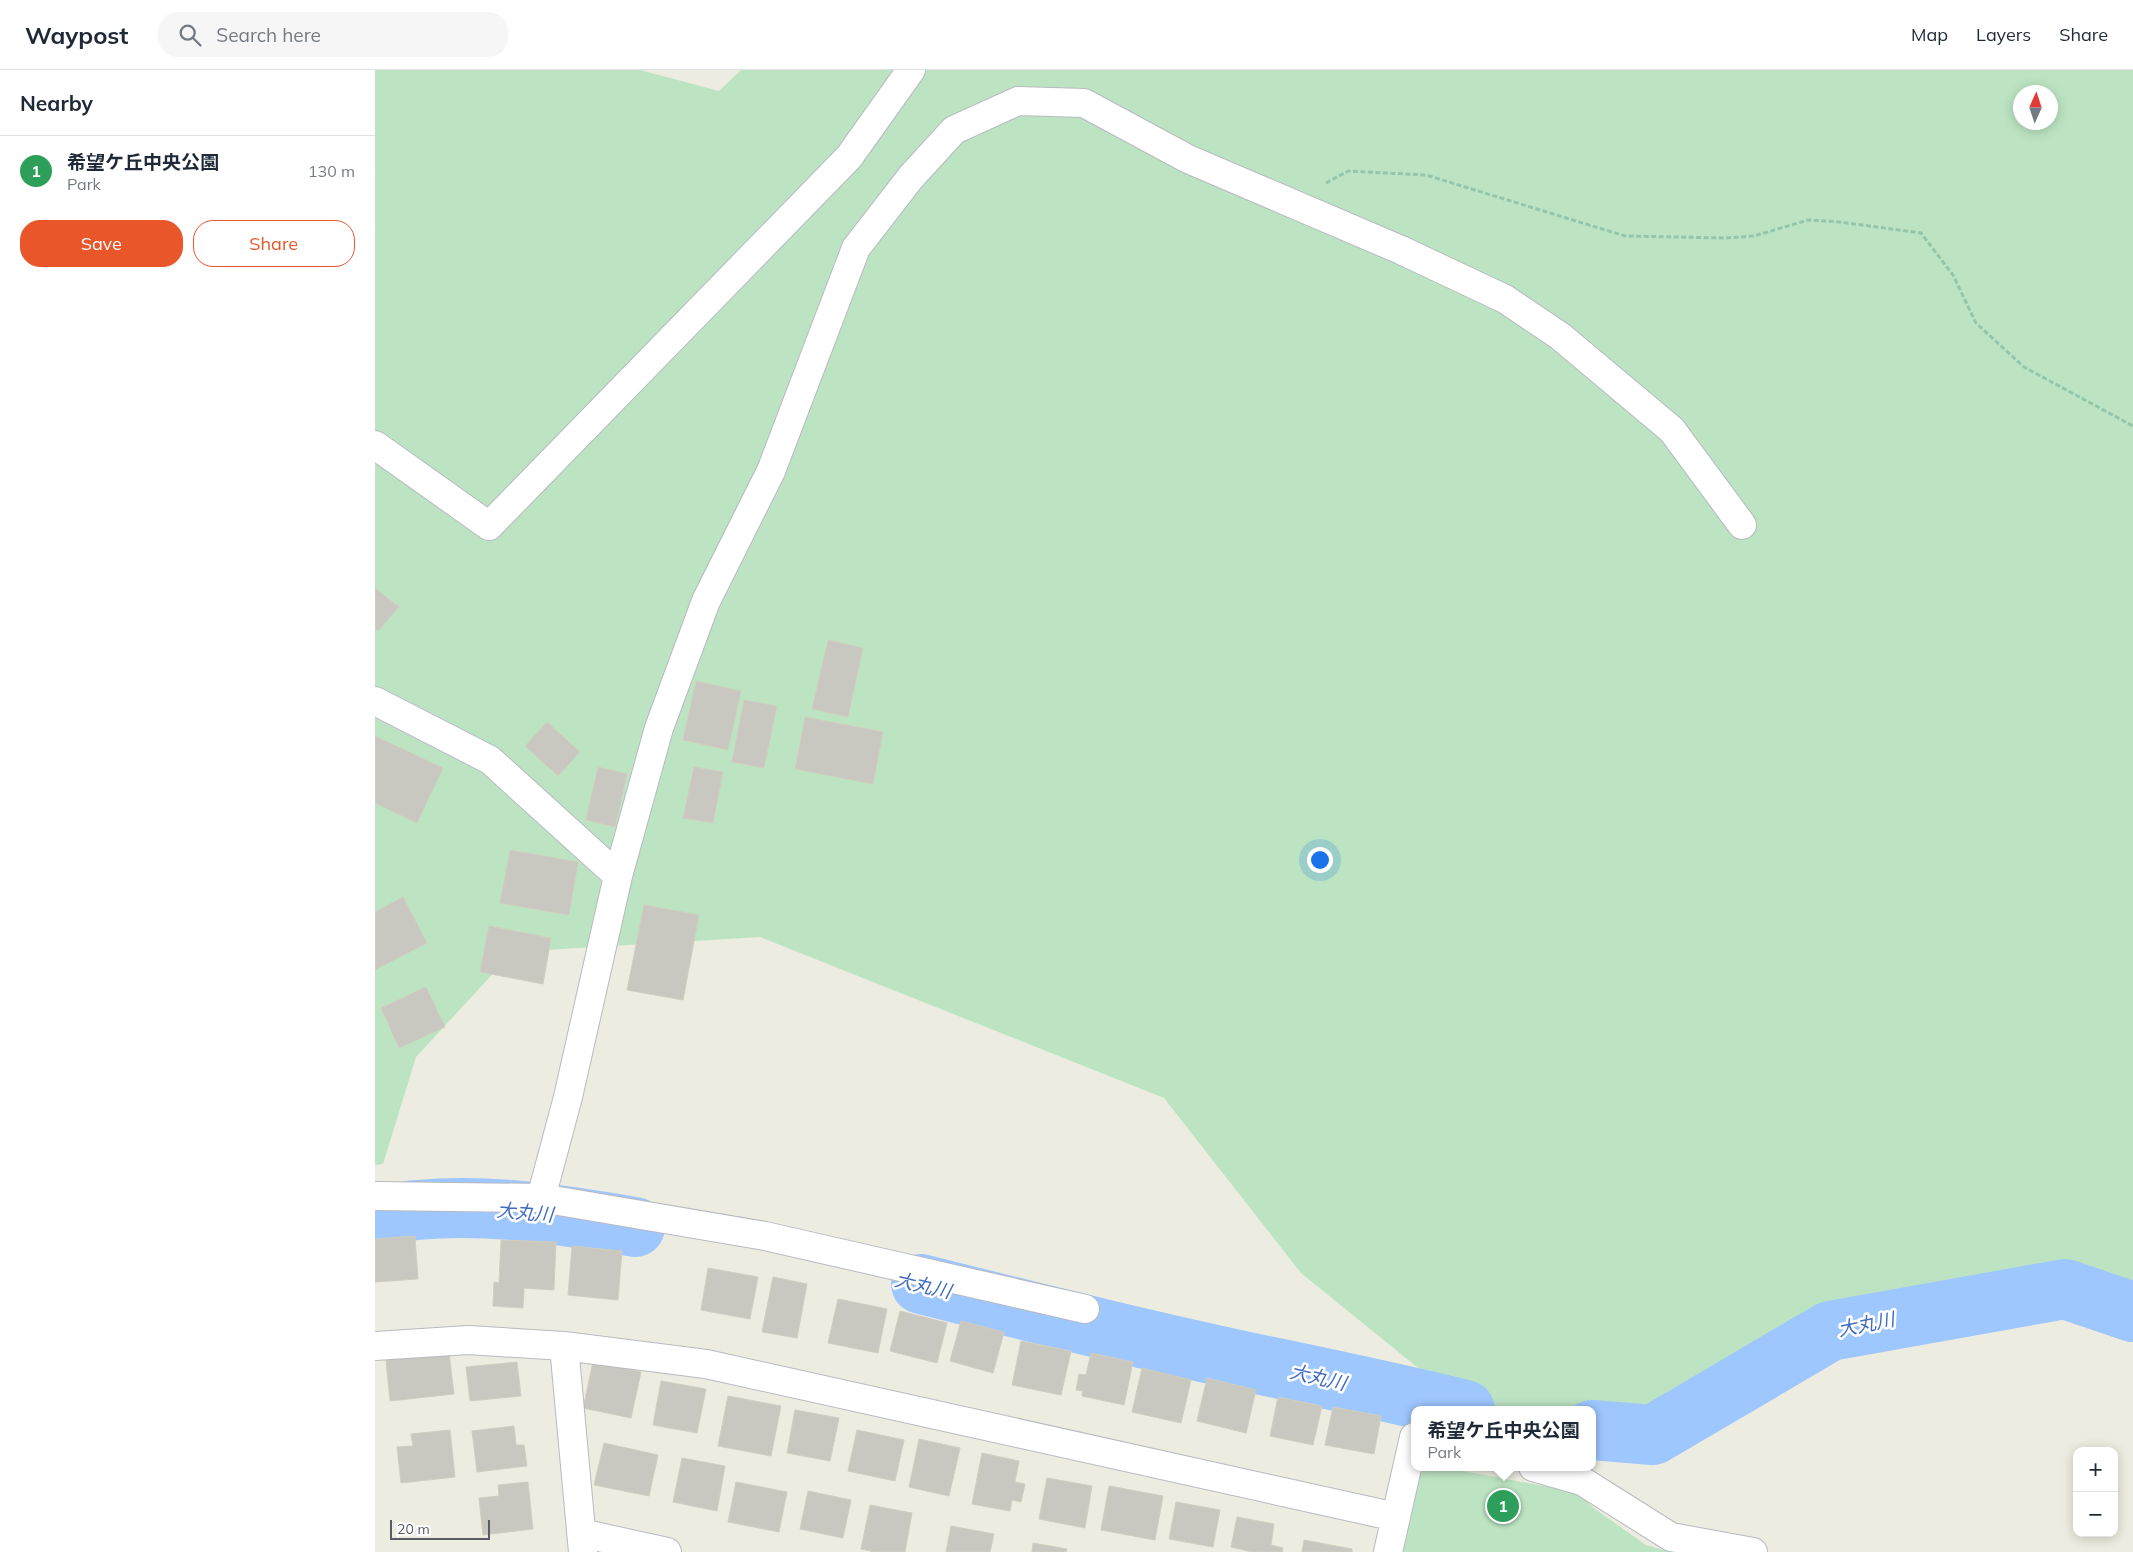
<!DOCTYPE html>
<html lang="en">
<head>
<meta charset="utf-8">
<style>
  body { margin:0; font-family:Mulish,"Noto Sans JP",sans-serif; background:#f6f6f7; color:#1f2937 }
  .controls { position:absolute; right:15px; bottom:15px; display:grid; overflow:hidden; border-radius:10px; box-shadow:0 2px 12px #0003 }
  .controls button { width:45px; height:45px; display:grid; place-items:center; padding:0; border:0; border-bottom:1px solid #e0e1e3; background:#fff; color:#1f2937; font:25px sans-serif }
  .compass { position:absolute; left:1638px; top:15px; width:45px; height:45px; border-radius:50%; background:#fff; box-shadow:0 2px 12px #0003; rotate:3deg }
  .scale { position:absolute; left:15px; bottom:12px; width:100px; box-sizing:border-box; padding-left:5px; border:2px solid #595c62; border-top:0; font-size:14px; line-height:18px; white-space:nowrap; color:#595c62; -webkit-text-stroke:4px #fff; paint-order:stroke }
  .you { position:absolute; left:944px; top:789px; width:18px; height:18px; margin:-12px; border:4px solid #fff; border-radius:50%; background:#1a73e8; box-shadow:0 0 0 8px #1a73e833 }
  .badge { display:grid; place-items:center; width:32px; height:32px; border-radius:50%; background:#e9562a; color:#fff; font-size:16px; font-weight:700 }
  .pin { position:absolute; translate:-50% -50%; border:2px solid #fff; box-shadow:0 1px 5px #0006 }
  .popup { position:absolute; left:1036px; top:1336px; width:185px; height:65px; box-sizing:border-box; display:grid; place-content:center; border-radius:10px; background:#fff; filter:drop-shadow(0 1px 4px #0005); font-size:16px; white-space:nowrap; color:#747a83 }
  .popup b { font-size:19px; color:#1f2937 }
  .popup::after { content:''; position:absolute; left:50%; top:100%; margin-left:-10px; border:10px solid transparent; border-top-color:#fff }
  .list { margin:0; padding:0; list-style:none }
  h2 { display:flex; justify-content:space-between; align-items:center; height:65px; margin:0; padding:0 20px; font-size:21px }
  h2 small { font-size:16px; font-weight:400; color:#747a83 }
  .list li { display:grid; grid-template-columns:32px 1fr auto; gap:15px; align-items:center; box-sizing:border-box; height:70px; padding:0 20px; border-top:1px solid #e0e1e3 }
  .list b { display:block; font-size:19px; white-space:nowrap }
  .list p { margin:0; font-size:16px; white-space:nowrap; color:#747a83 }
  .list em { font-size:16px; font-style:normal; color:#747a83 }
  .actions { display:flex; gap:10px; padding:15px 20px }
  .actions a { flex:1; padding:11px 0; border:1px solid #e9562a; border-radius:20px; text-align:center; font-size:18px; color:#e9562a }
  .actions .main { background:#e9562a; color:#fff }
  .icon { flex:none; width:28px; height:28px; fill:none; stroke:currentColor; stroke-width:2; stroke-linecap:round; stroke-linejoin:round }
  .map { position:relative; flex:none; width:1758px; height:1482px; overflow:hidden }
  header { display:flex; align-items:center; gap:30px; box-sizing:border-box; height:70px; padding:0 25px; background:#fff; border-bottom:1px solid #e0e1e3 }
  header strong { font-size:24px }
  nav { display:flex; gap:28px; margin-inline-start:auto; font-size:18px }
  .search { width:350px; height:45px; background:#f6f6f7; display:flex; align-items:center; gap:12px; box-sizing:border-box; padding:0 18px; border-radius:20px; color:#747a83; font-size:19px }
  main { display:flex }
  aside { flex:1; background:#fff }
  .map>svg:first-child { display:block }
  .green { fill:#bce4c2; fill-rule:evenodd }
  .lines { fill:none; stroke-linecap:round; stroke-linejoin:round }
  .river { stroke:#9ec6ff; stroke-width:60 }
  .building { fill:#c9c8c0; stroke:#d1cebf }
  .minor-casing { stroke:#b8bac0; stroke-width:30 }
  .path { stroke:#95c5aa; stroke-width:3; stroke-dasharray:5 2.5; stroke-linecap:butt }
  .minor { stroke:#fff; stroke-width:28 }
  .labels { text-anchor:middle; stroke-width:5; stroke-linejoin:round; paint-order:stroke }
  .water-label { font-size:19px; font-style:italic; fill:#416cc2; stroke:#fff }
</style>
</head>
<body>
<header>
<strong>Waypost</strong>
<div class="search"><svg class="icon" aria-label="search" viewBox="0 0 24 24"><circle cx="10" cy="10" r="6"/><path d="M15 15l6 6"/></svg>Search here</div>
<nav><a>Map</a><a>Layers</a><a>Share</a></nav>
</header>
<main>
<aside>
<h2>Nearby<small></small></h2>
<ul class="list">
<li><span class="badge" style="background:#2e9e5b">1</span><div><b>希望ケ丘中央公園</b><p>Park</p></div><em>130 m</em></li>
</ul>
<div class="actions"><a class="main">Save</a><a>Share</a></div>
</aside>
<div class="map">
<svg width="1758" height="1482" viewBox="0 0 1758 1482">
  <rect width="100%" height="100%" fill="#ecece0"/>
  <!-- green -->
  <path class="green" d="M 0,0 L 265,0 L 344,21 L 366,0 L 1758,0 L 1758,1255 L 1730,1249 L 1573,1250 L 1217,1374 L 1217,1340 L 1095,1340 L 926,1203 L 789,1028 L 385,867 L 138,882 L 41,987 L 8,1094 L 0,1095 ZM 1646,22 L 1676,22 L 1676,52 L 1646,52 Z
    M 1045,1397 L 1066,1397 L 1201,1422 L 1220,1439 L 1271,1475 L 1295,1482 L 1027,1482 L 1039,1434 Z"/>
  <g class="lines">
    <!-- river -->
    <path class="river" d="M 0,1146 C 14,1144 28,1141 42,1140 C 115,1133 188,1145 260,1157
      M 546,1214 C 665,1244 785,1274 906,1299 C 968,1312 1029,1325 1090,1340
      M 1217,1360 L 1278,1365 L 1455,1261 L 1690,1219 L 1758,1242"/>
  </g>
  <!-- building -->
  <path class="building" d="M 0,518 L 24,537 L 3,561 L 0,558 Z
    M 453,570 L 488,578 L 473,647 L 437,639 Z
    M 321,611 L 366,621 L 353,680 L 308,670 Z
    M 369,630 L 402,636 L 389,698 L 357,692 Z
    M 430,647 L 508,662 L 498,714 L 420,699 Z
    M 172,652 L 205,682 L 183,706 L 150,676 Z
    M 0,666 L 68,698 L 42,753 L 0,733 Z
    M 223,697 L 252,704 L 240,757 L 211,750 Z
    M 319,697 L 348,702 L 338,753 L 308,748 Z
    M 135,780 L 203,792 L 194,845 L 125,833 Z
    M 28,827 L 52,873 L 0,900 L 0,842 Z
    M 269,835 L 324,845 L 308,930 L 252,920 Z
    M 114,856 L 176,868 L 168,914 L 105,902 Z
    M 51,917 L 70,957 L 24,978 L 6,938 Z
    M 40,1166 L 43,1209 L 0,1212 L 0,1169 Z
    M 126,1170 L 181,1172 L 179,1220 L 149,1218 L 148,1238 L 118,1236 L 119,1212 L 124,1213 Z
    M 197,1176 L 247,1181 L 243,1230 L 193,1225 Z
    M 333,1198 L 383,1207 L 375,1249 L 326,1240 Z
    M 398,1207 L 432,1214 L 422,1268 L 387,1262 Z
    M 463,1229 L 512,1239 L 503,1283 L 453,1273 Z
    M 525,1241 L 572,1253 L 562,1293 L 515,1281 Z
    M 586,1251 L 629,1262 L 618,1303 L 575,1291 Z
    M 646,1271 L 696,1281 L 686,1325 L 637,1315 Z
    M 74,1283 L 79,1324 L 15,1331 L 11,1290 Z
    M 716,1283 L 758,1292 L 749,1335 L 707,1326 L 708,1321 L 701,1320 L 704,1304 L 711,1305 Z
    M 142,1292 L 146,1326 L 95,1331 L 91,1297 Z
    M 218,1292 L 266,1302 L 256,1348 L 208,1338 Z
    M 767,1298 L 816,1310 L 806,1353 L 757,1342 Z
    M 832,1308 L 881,1320 L 871,1363 L 822,1351 Z
    M 286,1311 L 331,1319 L 322,1363 L 278,1355 Z
    M 353,1326 L 406,1336 L 396,1386 L 343,1376 Z
    M 903,1327 L 947,1336 L 938,1375 L 895,1366 Z
    M 958,1337 L 1006,1346 L 999,1384 L 950,1375 Z
    M 420,1340 L 464,1348 L 455,1391 L 412,1383 Z
    M 139,1356 L 141,1375 L 149,1375 L 152,1396 L 102,1402 L 97,1361 Z
    M 75,1360 L 80,1407 L 26,1413 L 22,1377 L 38,1376 L 36,1364 Z
    M 482,1360 L 529,1370 L 520,1411 L 473,1401 Z
    M 544,1369 L 585,1378 L 574,1426 L 534,1417 Z
    M 229,1373 L 283,1385 L 274,1426 L 219,1415 Z
    M 607,1383 L 644,1391 L 640,1412 L 650,1414 L 646,1432 L 637,1430 L 635,1441 L 597,1434 Z
    M 307,1388 L 350,1396 L 342,1441 L 298,1432 Z
    M 672,1408 L 717,1416 L 710,1458 L 664,1449 Z
    M 153,1412 L 158,1459 L 108,1465 L 104,1428 L 124,1426 L 123,1415 Z
    M 361,1412 L 412,1422 L 404,1462 L 353,1452 Z
    M 734,1416 L 788,1426 L 780,1470 L 726,1460 Z
    M 433,1421 L 476,1430 L 468,1468 L 425,1459 Z
    M 801,1432 L 845,1440 L 838,1477 L 794,1469 Z
    M 495,1435 L 537,1443 L 530,1482 L 500,1482 L 486,1479 Z
    M 862,1447 L 899,1454 L 896,1475 L 908,1478 L 907,1482 L 877,1482 L 856,1477 Z
    M 576,1456 L 619,1464 L 615,1482 L 571,1482 Z
    M 929,1470 L 977,1479 L 977,1482 L 927,1482 Z
    M 658,1473 L 692,1479 L 691,1482 L 657,1482 Z"/>
  <g class="lines">
    <!-- minor casing -->
    <g class="minor-casing">
      <path id="minor" d="M 0,375 L 114,456 L 474,87 L 536,0
        M 0,631 L 115,690 L 243,806
        M 0,1126 L 166,1128 L 390,1166 L 710,1239
        M 166,1128 L 193,1027 L 243,806 L 284,658 L 331,531 L 396,401 L 481,178 L 536,107 L 579,60 L 643,31 L 709,33 L 813,89 L 1026,180 L 1130,229 L 1185,266 L 1297,360 L 1367,455
        M 0,1276 L 93,1270 L 189,1276 L 331,1294 L 1021,1447
        M 189,1276 L 208,1482
        M 1158,1397 L 1207,1411 L 1296,1467 L 1378,1482
        M 206,1463 L 292,1482
        M 1013,1482 L 1039,1367"/>
    </g>
    <!-- path -->
    <path class="path" d="M 951,113 L 973,101 L 1051,105 L 1250,166 L 1350,168 L 1379,166 L 1433,150 L 1465,152 L 1546,163 L 1578,205 L 1601,253 L 1649,297 L 1758,356"/>
    <!-- minor -->
    <use href="#minor" class="minor"/>
  </g>
  <g class="labels">
    <!-- water labels -->
    <g class="water-label">
      <text transform="translate(150 1142) rotate(5)" y="7">大丸川</text>
      <text transform="translate(548 1215) rotate(13)" y="7">大丸川</text>
      <text transform="translate(1491 1254) rotate(-11)" y="7">大丸川</text>
      <text transform="translate(943 1307) rotate(13)" y="7">大丸川</text>
    </g>
  </g>
</svg>
<div class="controls">
<button>+</button>
<button>−</button>
</div>
<svg class="compass" viewBox="-18 -18 36 36"><path d="M0-13l5 13h-10z" fill="#e53935"/><path d="M0 13l5-13h-10z" fill="#747a83"/></svg>
<div class="scale">20 m</div>
<div class="you"></div>
<div class="pin badge" style="left:1128px;top:1436px;background:#2e9e5b">1</div>
<div class="popup"><b>希望ケ丘中央公園</b>Park</div>
</div>
</main>
</body>
</html>
